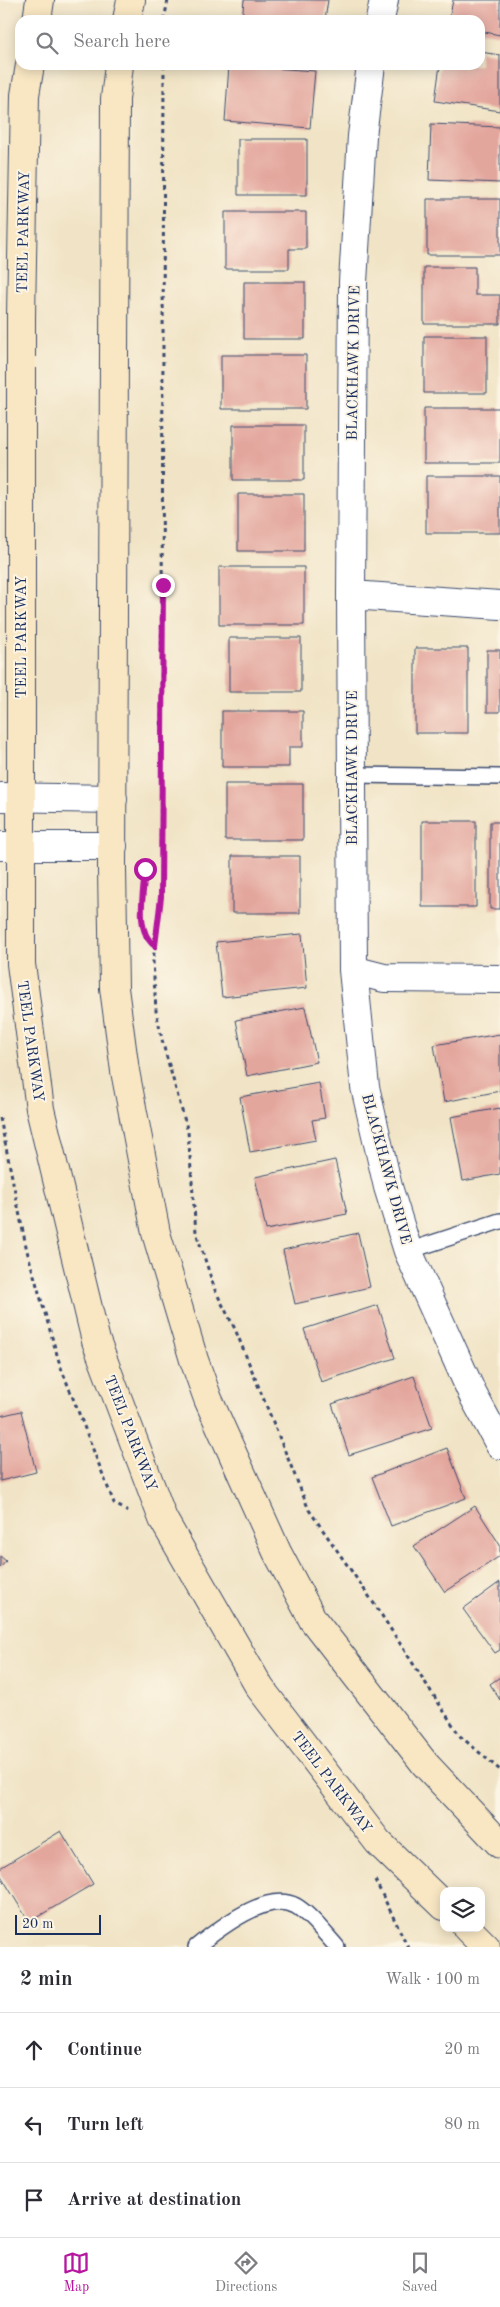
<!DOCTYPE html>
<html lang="en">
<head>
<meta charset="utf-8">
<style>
  body { margin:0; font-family:"Old Standard TT",serif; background:#f2f2f3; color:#2b2b33 }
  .controls { position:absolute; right:15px; bottom:15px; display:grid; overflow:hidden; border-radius:10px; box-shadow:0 2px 12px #0003 }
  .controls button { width:45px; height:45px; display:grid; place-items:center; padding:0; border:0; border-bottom:1px solid #e1e1e2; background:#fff; color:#2b2b33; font:25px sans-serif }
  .scale { position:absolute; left:15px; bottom:12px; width:86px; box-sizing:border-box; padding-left:5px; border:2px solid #1b2f5e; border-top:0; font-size:14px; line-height:18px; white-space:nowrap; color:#1b2f5e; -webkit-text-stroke:4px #fcf5e5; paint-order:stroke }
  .stop { position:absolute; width:15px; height:15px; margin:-11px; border:4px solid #b5179e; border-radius:50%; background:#fff }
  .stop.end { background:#b5179e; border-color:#fff; box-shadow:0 1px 5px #0008 }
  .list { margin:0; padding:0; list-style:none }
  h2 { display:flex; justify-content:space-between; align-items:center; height:65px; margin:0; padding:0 20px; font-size:21px }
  h2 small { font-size:16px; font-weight:400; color:#7c7c81 }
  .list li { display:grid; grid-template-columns:32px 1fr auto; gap:15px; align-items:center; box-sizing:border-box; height:75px; padding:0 20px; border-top:1px solid #e1e1e2 }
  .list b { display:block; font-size:19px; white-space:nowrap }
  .list em { font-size:16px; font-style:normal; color:#7c7c81 }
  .icon { flex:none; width:28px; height:28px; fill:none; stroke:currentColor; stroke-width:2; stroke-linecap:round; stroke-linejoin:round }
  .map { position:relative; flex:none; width:500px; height:1947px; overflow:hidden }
  .search { position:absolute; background:#fff; box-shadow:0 2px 12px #0003; left:15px; right:15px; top:15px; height:55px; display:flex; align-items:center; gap:12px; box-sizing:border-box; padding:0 18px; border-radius:15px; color:#7c7c81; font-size:19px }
  .sheet { height:290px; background:#fff }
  nav { display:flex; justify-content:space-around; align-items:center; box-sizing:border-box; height:70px; border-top:1px solid #e1e1e2; background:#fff; font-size:14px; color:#7c7c81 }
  nav a { display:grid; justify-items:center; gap:2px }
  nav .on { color:#b5179e }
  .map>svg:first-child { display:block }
  .building { fill:#e3a69d }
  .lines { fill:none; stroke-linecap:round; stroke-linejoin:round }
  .service-casing { stroke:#3b4a6e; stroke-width:18 }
  .minor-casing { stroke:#3b4a6e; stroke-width:30 }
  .tertiary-casing { stroke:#3b4a6e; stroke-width:30 }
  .secondary-casing { stroke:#3b4a6e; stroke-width:30 }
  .path { stroke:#3b4a6e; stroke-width:3; stroke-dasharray:4 4; stroke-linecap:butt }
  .service { stroke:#fff; stroke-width:15 }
  .minor { stroke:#fff; stroke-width:28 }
  .tertiary { stroke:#fff; stroke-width:28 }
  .secondary { stroke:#f9e7c3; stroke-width:28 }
  .route { stroke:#b5179e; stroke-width:6 }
  .labels { text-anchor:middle; stroke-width:4; stroke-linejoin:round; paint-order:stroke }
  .street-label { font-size:15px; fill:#1b2f5e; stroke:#fcf5e5 }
</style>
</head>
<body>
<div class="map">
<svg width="500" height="1947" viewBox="0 0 500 1947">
  <rect width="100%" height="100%" fill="#fcf5e5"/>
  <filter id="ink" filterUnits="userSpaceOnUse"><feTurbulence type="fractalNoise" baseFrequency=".02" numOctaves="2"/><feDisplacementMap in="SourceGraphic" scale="10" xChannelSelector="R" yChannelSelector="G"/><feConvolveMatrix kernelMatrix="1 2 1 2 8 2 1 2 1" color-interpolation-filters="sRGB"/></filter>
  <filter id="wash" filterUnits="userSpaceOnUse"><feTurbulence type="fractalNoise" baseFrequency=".0096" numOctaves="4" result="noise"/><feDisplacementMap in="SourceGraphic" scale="20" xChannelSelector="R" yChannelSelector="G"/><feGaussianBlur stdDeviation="1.12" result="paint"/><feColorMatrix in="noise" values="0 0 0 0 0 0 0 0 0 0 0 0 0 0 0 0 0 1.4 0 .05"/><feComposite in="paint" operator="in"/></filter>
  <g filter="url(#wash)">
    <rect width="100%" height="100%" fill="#f1e4c6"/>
    <g id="blocks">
      <!-- building -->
      <path class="building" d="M 244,0 L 328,0 L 325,20 L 242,20 Z
        M 453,0 L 500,0 L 500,35 L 480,31 L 480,20 L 449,20 Z
        M 480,52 L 500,55 L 500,111 L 435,101 L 440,65 L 480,65 Z
        M 229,65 L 315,71 L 310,128 L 225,121 Z
        M 431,124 L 500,127 L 500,183 L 429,180 Z
        M 238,139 L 307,139 L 307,195 L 238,195 Z
        M 427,199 L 500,199 L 500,255 L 427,255 Z
        M 225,212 L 306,212 L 306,249 L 289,249 L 289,269 L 225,269 Z
        M 424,267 L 475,267 L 475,295 L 500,295 L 500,324 L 424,324 Z
        M 244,282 L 305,282 L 305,339 L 244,339 Z
        M 424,336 L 487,336 L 487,393 L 424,393 Z
        M 221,355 L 306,355 L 306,409 L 221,409 Z
        M 424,408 L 500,408 L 500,463 L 424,463 Z
        M 233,425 L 304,425 L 304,480 L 233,480 Z
        M 426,476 L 500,476 L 500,533 L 426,533 Z
        M 238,494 L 304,494 L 304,551 L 238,551 Z
        M 219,567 L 304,567 L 304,625 L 219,625 Z
        M 229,638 L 301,638 L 301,692 L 229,692 Z
        M 415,648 L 468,648 L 468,733 L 415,733 Z
        M 487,650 L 500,650 L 500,712 L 487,712 Z
        M 222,711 L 303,711 L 303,747 L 289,747 L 289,767 L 222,767 Z
        M 225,784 L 303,784 L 303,840 L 225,840 Z
        M 422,821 L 476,821 L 476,907 L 422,907 Z
        M 490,822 L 500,822 L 500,909 L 490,909 Z
        M 232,856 L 300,856 L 300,913 L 232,913 Z
        M 302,934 L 307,988 L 222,997 L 216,942 Z
        M 305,1007 L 317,1062 L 247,1076 L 236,1020 Z
        M 500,1034 L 500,1091 L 444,1102 L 434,1045 Z
        M 319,1083 L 325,1118 L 312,1120 L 316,1140 L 250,1152 L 240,1097 Z
        M 500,1108 L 500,1174 L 463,1181 L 451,1117 Z
        M 335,1160 L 347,1214 L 266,1230 L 255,1177 Z
        M 358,1233 L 370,1287 L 295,1304 L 283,1250 Z
        M 378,1305 L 395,1358 L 321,1382 L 304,1329 Z
        M 414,1376 L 432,1428 L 349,1455 L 332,1404 Z
        M 21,1411 L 36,1472 L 0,1481 L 0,1416 Z
        M 447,1448 L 466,1498 L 391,1526 L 372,1477 Z
        M 475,1506 L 500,1545 L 500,1556 L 445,1592 L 414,1546 Z
        M 0,1556 L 6,1561 L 0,1568 Z
        M 500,1582 L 500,1650 L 495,1653 L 463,1609 Z
        M 500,1677 L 500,1700 L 490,1684 Z
        M 61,1831 L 93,1884 L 29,1922 L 0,1874 L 0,1868 Z"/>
    </g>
  </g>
  <g filter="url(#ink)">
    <use href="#blocks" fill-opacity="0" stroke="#3b4a6e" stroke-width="1"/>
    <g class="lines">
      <!-- service casing -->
      <g class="service-casing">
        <path id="service" d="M 352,775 L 500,777
          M 408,1251 L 500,1221
          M 196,1947 C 217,1930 267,1890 296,1906 C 311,1915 325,1934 337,1947"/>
      </g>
      <!-- minor casing -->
      <g class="minor-casing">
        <path id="minor" d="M 380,20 L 384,0
          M 371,65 L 362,136 L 353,282 L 351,595 L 353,970 L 365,1087 L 388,1187 L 408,1251 L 473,1395 L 500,1445
          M 351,595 L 500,605
          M 353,970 L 384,978 L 500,979"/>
      </g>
      <!-- tertiary casing -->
      <g class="tertiary-casing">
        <path id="tertiary" d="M 0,797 L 113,799
          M 0,846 L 113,846"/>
      </g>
      <!-- secondary casing -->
      <g class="secondary-casing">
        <path id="secondary" d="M 37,20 L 40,0
          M 127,20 L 131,0
          M 30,65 L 25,95 L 21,316 L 21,964 L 40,1109 L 96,1341 L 163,1519 L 260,1688 L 378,1842 L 444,1906
          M 119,65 L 115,99 L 112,870 L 114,988 L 125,1071 L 156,1233 L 194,1360 L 208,1399 L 277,1552 L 313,1620 L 425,1764 L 500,1844
          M 467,1928 L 486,1947"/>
      </g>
      <!-- path -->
      <path class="path" d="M 164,20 L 168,0
        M 164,65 L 161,897 L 153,961 L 156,1011 L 163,1044 L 188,1132 L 196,1232 L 215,1290 L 235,1329 L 309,1510 L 375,1605 L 460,1736 L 500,1770
        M 143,900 L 145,869
        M 143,928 L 147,940 L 155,946
        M 0,1118 L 27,1251 L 60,1365 L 114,1503 L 128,1512
        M 375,1880 L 408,1947"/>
      <!-- service -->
      <use href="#service" class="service"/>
      <!-- minor -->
      <use href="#minor" class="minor"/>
      <!-- tertiary -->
      <use href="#tertiary" class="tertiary"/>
      <!-- secondary -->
      <use href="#secondary" class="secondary"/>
    </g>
  </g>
  <g class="lines" filter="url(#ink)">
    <!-- route -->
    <path class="route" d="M 145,869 C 144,892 134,931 155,946 L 161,897 L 163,585"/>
  </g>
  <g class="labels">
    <!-- street labels -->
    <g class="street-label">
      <text transform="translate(23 232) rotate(-89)" y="5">TEEL PARKWAY</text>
      <text transform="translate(353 363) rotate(-89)" y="5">BLACKHAWK DRIVE</text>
      <text transform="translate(21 637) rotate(-90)" y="5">TEEL PARKWAY</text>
      <text transform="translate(352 768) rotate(-90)" y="5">BLACKHAWK DRIVE</text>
      <text transform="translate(31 1041) rotate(82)" y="5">TEEL PARKWAY</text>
      <text transform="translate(387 1169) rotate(75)" y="5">BLACKHAWK DRIVE</text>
      <text transform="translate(131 1433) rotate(69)" y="5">TEEL PARKWAY</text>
      <text transform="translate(332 1782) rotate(53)" y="5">TEEL PARKWAY</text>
    </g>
  </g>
</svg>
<div class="controls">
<button><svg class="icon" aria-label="layers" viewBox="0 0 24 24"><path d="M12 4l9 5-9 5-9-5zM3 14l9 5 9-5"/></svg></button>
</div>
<div class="scale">20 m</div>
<div class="stop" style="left:145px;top:869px"></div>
<div class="stop end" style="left:163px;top:585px"></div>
<div class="search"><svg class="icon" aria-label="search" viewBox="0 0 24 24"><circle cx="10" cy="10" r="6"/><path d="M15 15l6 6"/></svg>Search here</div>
</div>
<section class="sheet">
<h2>2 min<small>Walk · 100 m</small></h2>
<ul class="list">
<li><svg class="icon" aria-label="ahead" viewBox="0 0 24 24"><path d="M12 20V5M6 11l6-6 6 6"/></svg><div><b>Continue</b></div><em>20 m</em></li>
<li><svg class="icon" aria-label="left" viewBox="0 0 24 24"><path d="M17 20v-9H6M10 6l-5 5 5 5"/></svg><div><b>Turn left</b></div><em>80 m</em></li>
<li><svg class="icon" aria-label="arrive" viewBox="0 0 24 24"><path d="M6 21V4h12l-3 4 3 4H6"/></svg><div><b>Arrive at destination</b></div></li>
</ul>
</section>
<nav>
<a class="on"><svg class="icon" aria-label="map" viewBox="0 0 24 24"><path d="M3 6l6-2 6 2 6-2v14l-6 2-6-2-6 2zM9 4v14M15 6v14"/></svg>Map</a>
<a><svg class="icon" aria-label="directions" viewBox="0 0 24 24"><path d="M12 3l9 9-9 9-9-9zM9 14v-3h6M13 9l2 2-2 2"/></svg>Directions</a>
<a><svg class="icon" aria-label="saved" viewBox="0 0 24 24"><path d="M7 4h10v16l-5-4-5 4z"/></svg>Saved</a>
</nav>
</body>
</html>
